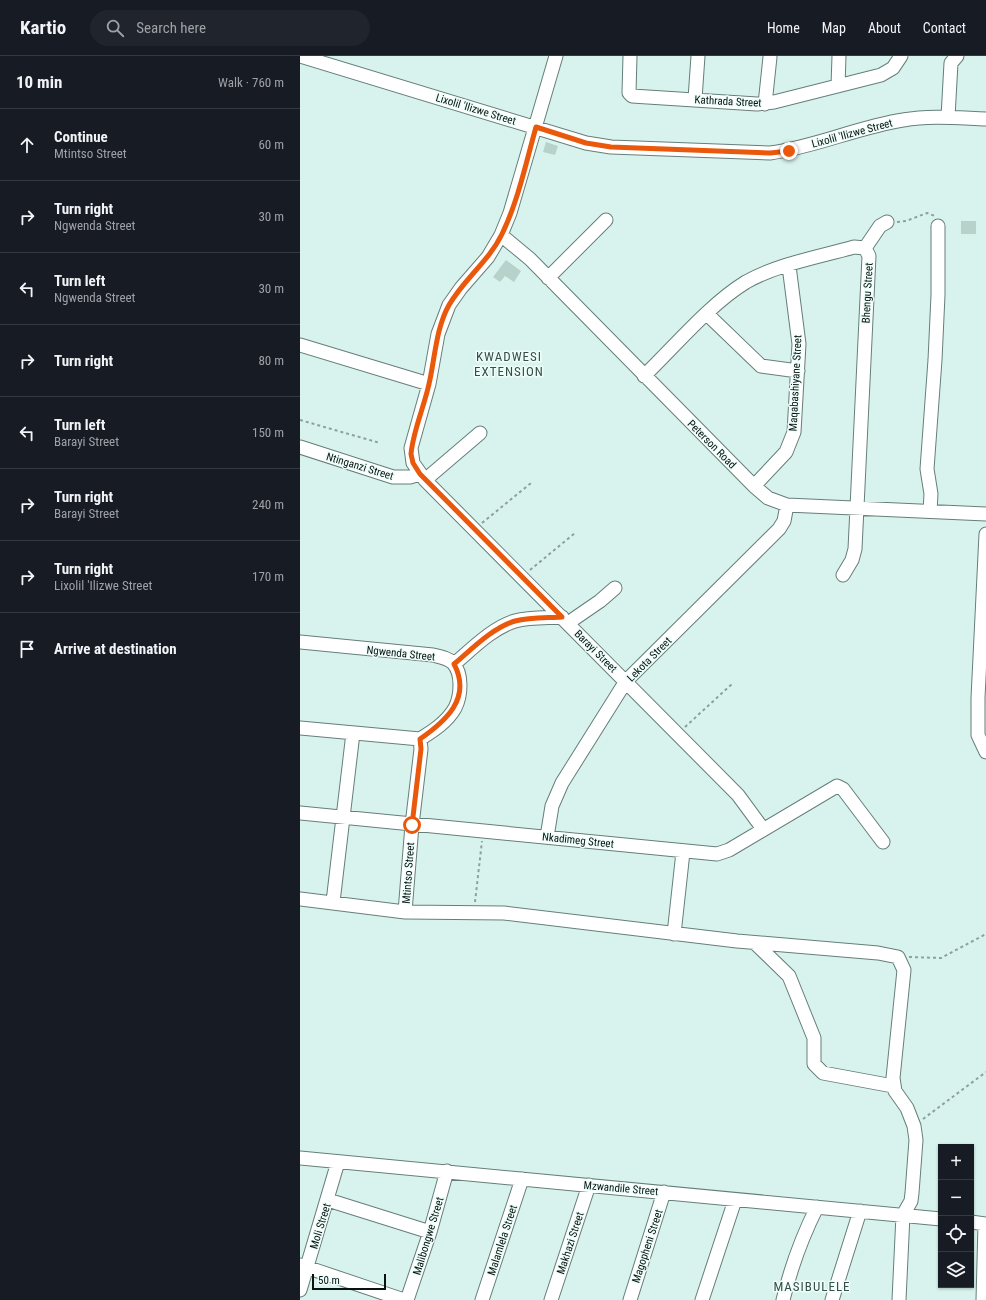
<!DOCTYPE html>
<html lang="en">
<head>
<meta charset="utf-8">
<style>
  body { margin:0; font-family:"Roboto Condensed",sans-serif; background:#20242c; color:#f1f3f6 }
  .controls { position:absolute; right:12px; bottom:12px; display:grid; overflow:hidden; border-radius:0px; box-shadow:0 1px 3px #0004 }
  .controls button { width:36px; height:36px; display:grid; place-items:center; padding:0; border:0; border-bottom:1px solid #363941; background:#171b24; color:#f1f3f6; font:20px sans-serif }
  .scale { position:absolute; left:12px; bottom:10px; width:74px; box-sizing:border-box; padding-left:4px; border:2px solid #081210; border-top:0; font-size:11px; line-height:14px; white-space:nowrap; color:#081210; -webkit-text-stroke:3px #eefefa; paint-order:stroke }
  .stop { position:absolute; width:12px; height:12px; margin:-9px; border:3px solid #ea580c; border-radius:50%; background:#fff }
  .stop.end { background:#ea580c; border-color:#fff; box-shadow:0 1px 4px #0008 }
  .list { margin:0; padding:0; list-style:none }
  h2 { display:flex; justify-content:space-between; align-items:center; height:52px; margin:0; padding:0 16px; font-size:17px }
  h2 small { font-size:13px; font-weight:400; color:#9ea1a6 }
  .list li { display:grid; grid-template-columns:26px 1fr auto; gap:12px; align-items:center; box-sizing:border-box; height:72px; padding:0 16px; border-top:1px solid #363941 }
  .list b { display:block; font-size:15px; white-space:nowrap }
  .list p { margin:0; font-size:13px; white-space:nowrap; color:#9ea1a6 }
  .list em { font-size:13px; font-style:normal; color:#9ea1a6 }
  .icon { flex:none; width:22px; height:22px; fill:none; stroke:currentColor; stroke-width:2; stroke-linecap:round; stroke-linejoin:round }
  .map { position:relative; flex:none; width:686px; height:1244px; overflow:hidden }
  header { display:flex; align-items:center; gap:24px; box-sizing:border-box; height:56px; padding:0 20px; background:#171b24; border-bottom:1px solid #363941 }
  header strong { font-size:19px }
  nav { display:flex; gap:22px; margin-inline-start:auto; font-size:14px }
  .search { width:280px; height:36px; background:#20242c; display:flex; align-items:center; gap:10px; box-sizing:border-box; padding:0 14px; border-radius:22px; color:#9ea1a6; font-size:15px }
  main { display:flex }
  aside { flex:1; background:#171b24 }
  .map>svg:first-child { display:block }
  .building { fill:#b7d1cb }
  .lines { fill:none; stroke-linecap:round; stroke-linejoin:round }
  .minor-casing { stroke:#667e79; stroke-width:15 }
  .path { stroke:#8ca09c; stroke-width:2; stroke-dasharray:3 3; stroke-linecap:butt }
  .minor { stroke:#fff; stroke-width:13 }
  .route { stroke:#ea580c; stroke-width:5 }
  .labels { text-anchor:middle; stroke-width:3; stroke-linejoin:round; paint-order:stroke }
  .street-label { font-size:11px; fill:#081210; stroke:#eefefa }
  .quarter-label { font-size:13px; letter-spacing:1px; fill:#364d48; stroke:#eefefa }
</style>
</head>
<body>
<header>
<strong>Kartio</strong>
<div class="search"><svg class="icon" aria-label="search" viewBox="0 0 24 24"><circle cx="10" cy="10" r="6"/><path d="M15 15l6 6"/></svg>Search here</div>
<nav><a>Home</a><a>Map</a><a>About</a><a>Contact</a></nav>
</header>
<main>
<aside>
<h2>10 min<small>Walk · 760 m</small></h2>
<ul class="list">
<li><svg class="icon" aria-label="ahead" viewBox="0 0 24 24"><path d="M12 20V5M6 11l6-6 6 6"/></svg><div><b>Continue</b><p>Mtintso Street</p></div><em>60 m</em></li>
<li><svg class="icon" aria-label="right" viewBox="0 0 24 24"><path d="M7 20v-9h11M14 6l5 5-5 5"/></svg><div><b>Turn right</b><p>Ngwenda Street</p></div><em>30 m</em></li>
<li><svg class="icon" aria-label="left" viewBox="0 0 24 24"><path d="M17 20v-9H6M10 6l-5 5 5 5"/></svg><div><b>Turn left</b><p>Ngwenda Street</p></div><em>30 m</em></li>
<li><svg class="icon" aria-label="right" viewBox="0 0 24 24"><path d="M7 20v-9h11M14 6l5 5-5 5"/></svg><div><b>Turn right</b></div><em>80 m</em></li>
<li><svg class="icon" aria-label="left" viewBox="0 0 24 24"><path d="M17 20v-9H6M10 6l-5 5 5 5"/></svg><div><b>Turn left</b><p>Barayi Street</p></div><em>150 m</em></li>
<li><svg class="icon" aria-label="right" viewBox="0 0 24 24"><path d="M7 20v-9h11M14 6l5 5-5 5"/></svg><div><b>Turn right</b><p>Barayi Street</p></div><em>240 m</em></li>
<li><svg class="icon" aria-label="right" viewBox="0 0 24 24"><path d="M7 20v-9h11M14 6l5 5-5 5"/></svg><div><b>Turn right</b><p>Lixolil 'Ilizwe Street</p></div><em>170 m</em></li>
<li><svg class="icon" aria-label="arrive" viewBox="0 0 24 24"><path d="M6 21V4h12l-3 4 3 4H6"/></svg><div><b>Arrive at destination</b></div></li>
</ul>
</aside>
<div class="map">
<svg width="686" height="1244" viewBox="0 0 686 1244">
  <rect width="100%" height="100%" fill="#d8f3ed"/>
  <!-- building -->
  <path class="building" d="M 246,86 L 258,90 L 255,99 L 243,96 Z
    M 661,165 L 676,165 L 676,178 L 661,178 Z
    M 206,204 L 221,215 L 214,226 L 205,220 L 200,226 L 193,221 Z"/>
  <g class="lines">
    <!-- minor casing -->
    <g class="minor-casing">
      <path id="minor" d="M 0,0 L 286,87 L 311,91 L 470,97 C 515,91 558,71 603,64 C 631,59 659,62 686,63
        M 256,0 L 210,157 L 201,179 L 188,201 L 161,232 L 149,249 L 138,278 L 129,328 L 111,392 L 113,407 L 125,424 L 438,739 L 463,773
        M 330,0 L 329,37 L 332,40 L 457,48 L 474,46 L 581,19 L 593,12 L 601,0
        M 538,30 L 539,0
        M 395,43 L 398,0
        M 465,48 L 470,1
        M 648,61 L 651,7 L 657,0
        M 201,179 L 230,203 L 454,430 L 468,442 L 487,449 L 686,458
        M 565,192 L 580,170 L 587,166
        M 248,222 L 306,164
        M 407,258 L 461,310 L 498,315
        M 0,289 L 129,328
        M 344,320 C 375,290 410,248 446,226 C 478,208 519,201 554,191 L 565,192 L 569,200 L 555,493 L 552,504 L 543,519
        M 0,391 L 93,421 L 110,421 L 120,418
        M 125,424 L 180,377
        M 454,430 L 486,396 L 494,376 L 499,288 L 489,210
        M 630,455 L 631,438 L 627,413 L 635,304 L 638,239 L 638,170
        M 686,478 L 678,642 L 678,679 L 686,696
        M 268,567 L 300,545 L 315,532
        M 0,586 L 133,599 C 141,601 148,602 153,607 C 163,618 161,640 155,652 C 147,666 133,675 120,683 L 0,672
        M 154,608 C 172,593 192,572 215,565 C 230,561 247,562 262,561
        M 0,757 L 417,798 L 429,794 L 537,730 L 543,733 L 583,786
        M 247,781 L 252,750 L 262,727 L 326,625 L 479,473 L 484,465 L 487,449
        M 0,843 L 105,856 L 204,857 L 437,885 L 578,897 L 598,901 L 604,914 L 593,1022 L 595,1035 L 607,1052 L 614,1070 L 616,1084 L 612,1137 L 611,1145 L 603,1159 L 599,1244
        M 33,846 L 53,677
        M 105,856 L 112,769 L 121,693 L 120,683
        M 374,878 L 383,796
        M 455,887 L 489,920 L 514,982 L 514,1008 L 523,1017 L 593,1030
        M 0,1102 L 641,1163
        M 28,1144 L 130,1176
        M 671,1166 L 686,1168
        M 0,1209 L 104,1244
        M 0,1234 L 38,1106
        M 107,1244 L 130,1176 L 147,1115
        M 182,1244 L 222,1123
        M 251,1244 L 289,1129
        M 330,1244 L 364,1136
        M 402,1244 L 435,1144
        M 483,1244 C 491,1211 502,1181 517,1151
        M 532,1244 L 560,1155
        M 683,1244 L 685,1168"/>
    </g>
    <!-- path -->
    <path class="path" d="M 597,166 L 606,165 L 627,157 L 635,160
      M 0,364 L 80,387
      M 182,467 L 231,427
      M 230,514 L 275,477
      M 385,671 L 433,627
      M 175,846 L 182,785
      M 609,901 L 641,902 L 686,878
      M 623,1063 L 686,1016"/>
    <!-- minor -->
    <use href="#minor" class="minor"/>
  </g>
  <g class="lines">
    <!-- route -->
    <path class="route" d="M 112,769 L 121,693 L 120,683 C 146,665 172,642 154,608 C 172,593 192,572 215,565 C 230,561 247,562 262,561 L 120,418 L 113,407 L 111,398 C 113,375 124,351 129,328 C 135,302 136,272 149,249 C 164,223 189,205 202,178 C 218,145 226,107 236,71 L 286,87 L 311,91 L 470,97 L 489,95"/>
  </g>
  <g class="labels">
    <!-- street labels -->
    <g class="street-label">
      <text transform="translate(428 45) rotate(3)" y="4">Kathrada Street</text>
      <text transform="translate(176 53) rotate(17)" y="4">Lixolil 'Ilizwe Street</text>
      <text transform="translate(552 77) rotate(-15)" y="4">Lixolil 'Ilizwe Street</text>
      <text transform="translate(567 237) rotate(-87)" y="4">Bhengu Street</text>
      <text transform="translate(495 327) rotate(-87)" y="4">Maqabashiyane Street</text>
      <text transform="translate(412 388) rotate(45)" y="4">Peterson Road</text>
      <text transform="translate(60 410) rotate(17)" y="4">Ntinganzi Street</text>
      <text transform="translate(296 595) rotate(45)" y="4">Barayi Street</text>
      <text transform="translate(101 597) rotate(6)" y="4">Ngwenda Street</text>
      <text transform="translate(349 603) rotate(-45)" y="4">Lekota Street</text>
      <text transform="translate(278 784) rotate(6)" y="4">Nkadimeg Street</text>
      <text transform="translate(108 817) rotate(-86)" y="4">Mtintso Street</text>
      <text transform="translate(321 1132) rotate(5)" y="4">Mzwandile Street</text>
      <text transform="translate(20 1170) rotate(-73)" y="4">Moli Street</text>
      <text transform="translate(128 1180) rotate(-73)" y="4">Malibongwe Street</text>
      <text transform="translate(202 1184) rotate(-72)" y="4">Malamlela Street</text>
      <text transform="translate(270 1187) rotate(-72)" y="4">Makhazi Street</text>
      <text transform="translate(347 1190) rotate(-72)" y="4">Magopheni Street</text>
    </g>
    <!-- quarter labels -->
    <g class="quarter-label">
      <text x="209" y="305">KWADWESI<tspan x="209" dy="15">EXTENSION</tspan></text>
      <text x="512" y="1235">MASIBULELE</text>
    </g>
  </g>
</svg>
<div class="controls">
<button>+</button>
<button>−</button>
<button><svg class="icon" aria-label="locate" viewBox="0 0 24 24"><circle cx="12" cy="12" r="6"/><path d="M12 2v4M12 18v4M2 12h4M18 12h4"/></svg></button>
<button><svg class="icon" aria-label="layers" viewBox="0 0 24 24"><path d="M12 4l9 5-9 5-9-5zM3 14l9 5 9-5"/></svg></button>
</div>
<div class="scale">50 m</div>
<div class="stop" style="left:112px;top:769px"></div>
<div class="stop end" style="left:489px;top:95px"></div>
</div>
</main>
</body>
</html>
